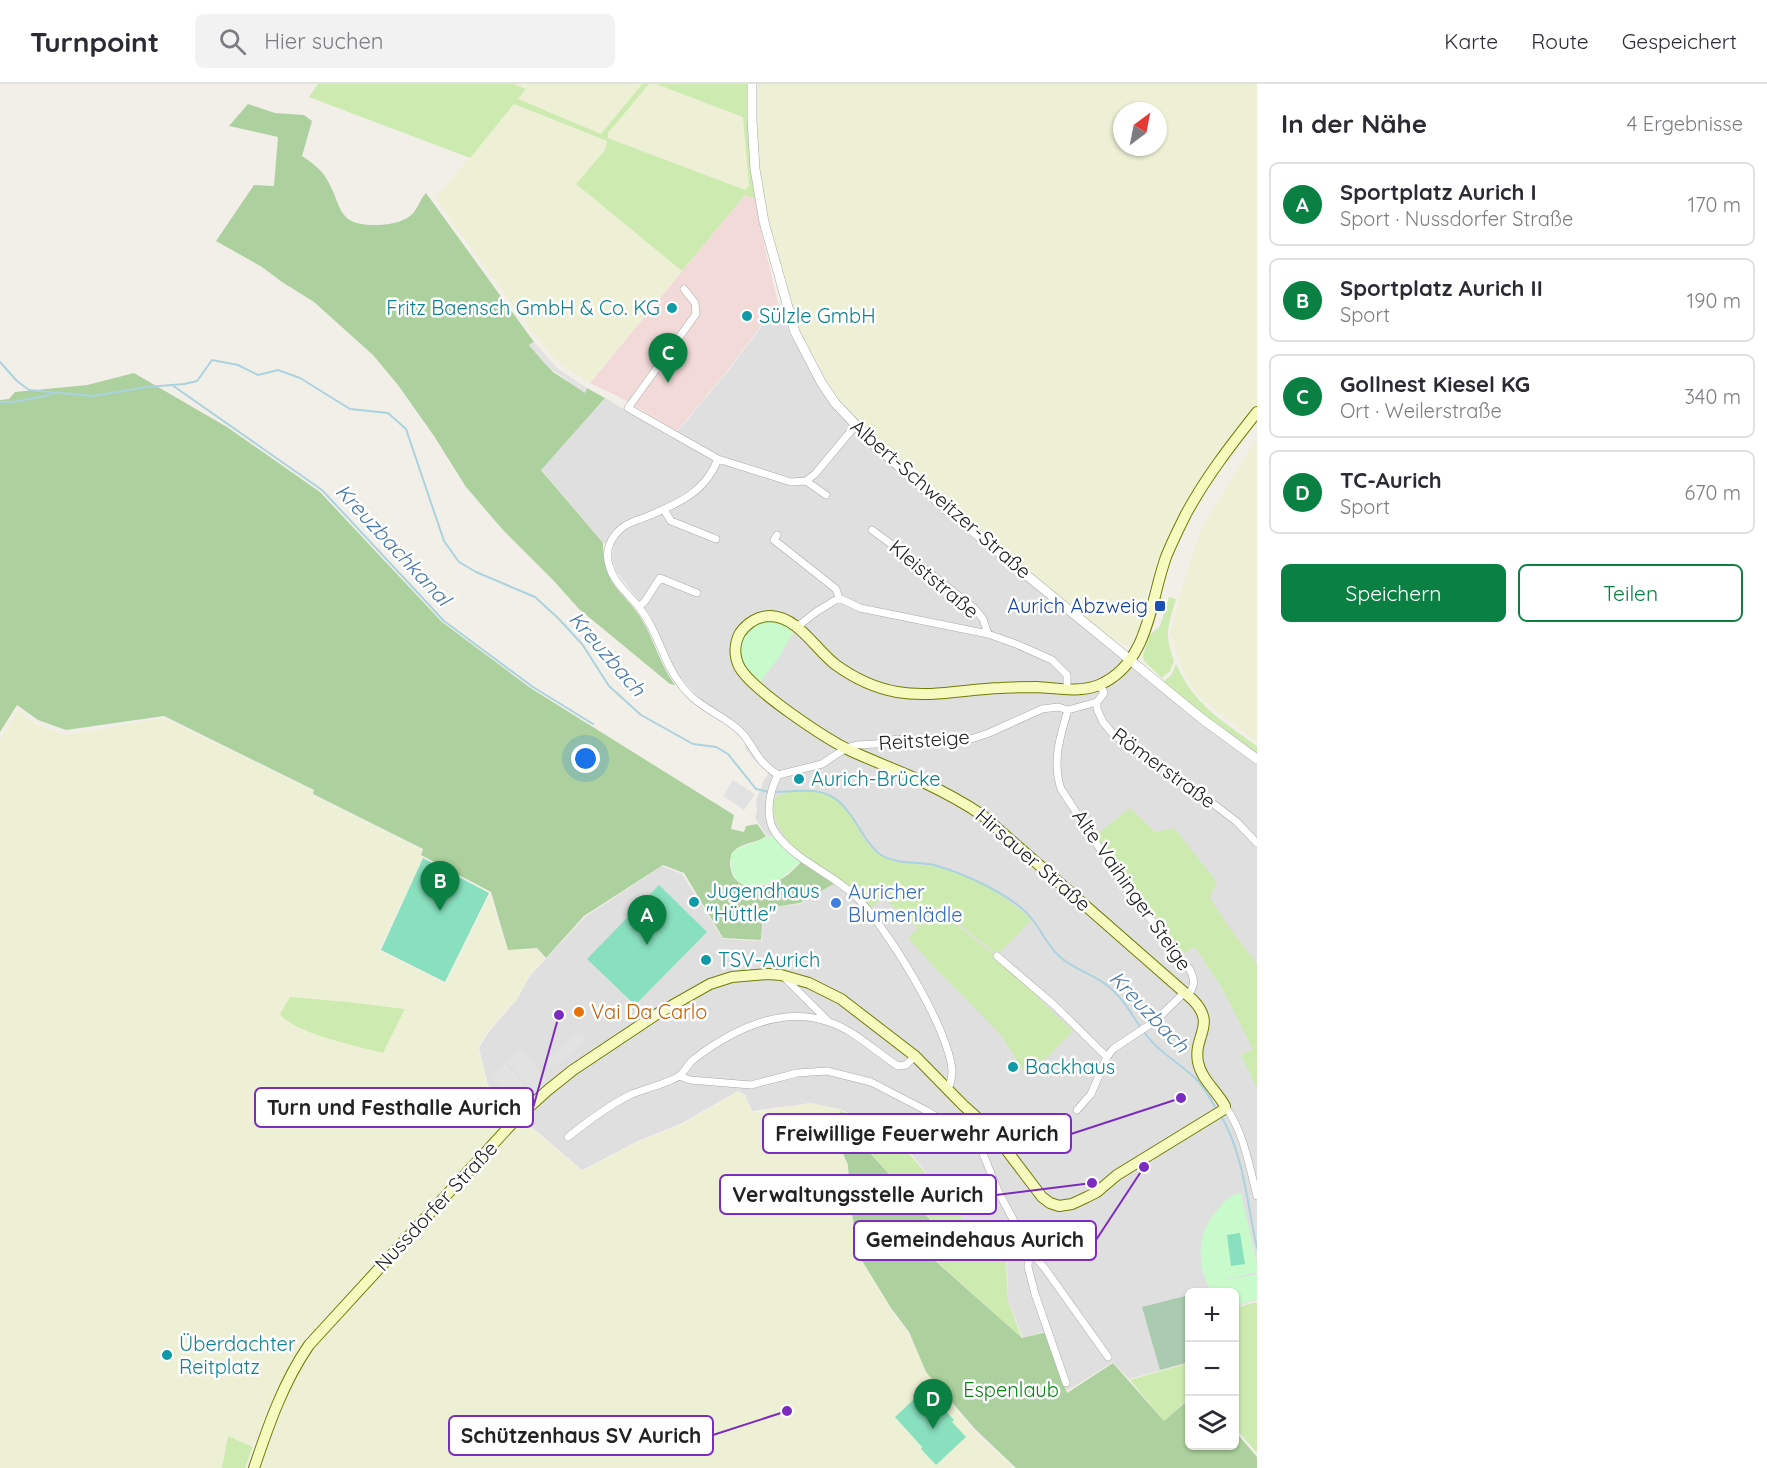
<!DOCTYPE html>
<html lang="de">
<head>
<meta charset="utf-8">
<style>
  body { margin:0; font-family:Quicksand,sans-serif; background:#f2f2f3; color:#2b2b33 }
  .controls { position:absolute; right:18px; bottom:18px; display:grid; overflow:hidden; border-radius:9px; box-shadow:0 2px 4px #0004 }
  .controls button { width:54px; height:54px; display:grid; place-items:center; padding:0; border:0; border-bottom:2px solid #e1e1e2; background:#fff; color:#2b2b33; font:30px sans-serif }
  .compass { position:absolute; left:1113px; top:18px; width:54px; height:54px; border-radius:50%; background:#fff; box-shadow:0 2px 4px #0004; rotate:32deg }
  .you { position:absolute; left:586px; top:675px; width:21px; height:21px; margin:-15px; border:4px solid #fff; border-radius:50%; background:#1a73e8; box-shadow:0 0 0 9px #1a73e833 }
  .badge { display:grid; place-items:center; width:39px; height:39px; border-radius:50%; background:#0b8043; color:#fff; font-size:20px; font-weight:700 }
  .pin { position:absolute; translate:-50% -50px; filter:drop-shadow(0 2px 3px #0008) }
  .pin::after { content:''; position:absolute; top:32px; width:21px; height:18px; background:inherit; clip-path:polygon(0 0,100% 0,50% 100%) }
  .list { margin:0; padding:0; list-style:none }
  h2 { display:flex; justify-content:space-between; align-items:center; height:78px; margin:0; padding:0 24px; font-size:26px }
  h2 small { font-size:20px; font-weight:400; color:#7c7c81 }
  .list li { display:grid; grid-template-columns:39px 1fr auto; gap:18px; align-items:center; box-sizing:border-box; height:84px; margin:0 12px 12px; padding:0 12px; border:2px solid #e1e1e2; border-radius:9px }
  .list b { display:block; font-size:22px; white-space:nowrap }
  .list p { margin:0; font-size:20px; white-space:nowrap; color:#7c7c81 }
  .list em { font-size:20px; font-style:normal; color:#7c7c81 }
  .actions { display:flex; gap:12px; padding:18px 24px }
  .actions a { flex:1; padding:14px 0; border:2px solid #0b8043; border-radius:9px; text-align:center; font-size:21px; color:#0b8043 }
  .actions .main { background:#0b8043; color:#fff }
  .icon { flex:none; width:33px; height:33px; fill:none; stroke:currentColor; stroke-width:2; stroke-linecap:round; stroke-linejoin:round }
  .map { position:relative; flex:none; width:1257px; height:1384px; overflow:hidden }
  header { display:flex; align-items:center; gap:36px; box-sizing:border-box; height:84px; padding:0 30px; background:#fff; border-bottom:2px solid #e1e1e2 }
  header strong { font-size:28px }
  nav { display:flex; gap:33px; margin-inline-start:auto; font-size:21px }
  .search { width:420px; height:54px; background:#f2f2f3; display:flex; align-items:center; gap:15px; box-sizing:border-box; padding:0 21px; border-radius:9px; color:#7c7c81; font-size:22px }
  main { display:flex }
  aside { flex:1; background:#fff }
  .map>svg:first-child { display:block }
  .residential { fill:#e0dfdf }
  .commercial { fill:#f2dad9 }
  .farmland { fill:#eef0d5; fill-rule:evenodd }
  .grass { fill:#cdebb0 }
  .forest { fill:#add19e }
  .cemetery { fill:#aacbaf }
  .park { fill:#c8facc }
  .pitch { fill:#88e0be }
  .parking { fill:#e2e2e2 }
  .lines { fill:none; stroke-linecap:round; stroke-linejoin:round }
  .stream { stroke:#aad3df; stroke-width:2 }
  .minor-casing { stroke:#a9a9a9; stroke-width:8 }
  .tertiary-casing { stroke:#a9a9a9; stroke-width:10 }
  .secondary-casing { stroke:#707d05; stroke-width:12 }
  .minor { stroke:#fff; stroke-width:7 }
  .tertiary { stroke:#fff; stroke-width:9 }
  .secondary { stroke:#f7fabf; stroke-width:10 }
  .culture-dot { fill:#0f9aa8; stroke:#fff; stroke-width:2 }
  .transit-dot { fill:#1a4fb4; stroke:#fff; stroke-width:2 }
  .shop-dot { fill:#3f7fe0; stroke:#fff; stroke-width:2 }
  .food-dot { fill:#e8710a; stroke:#fff; stroke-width:2 }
  .labels { text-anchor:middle; stroke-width:5; stroke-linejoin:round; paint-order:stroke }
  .culture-label { font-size:20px; fill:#0d838f; stroke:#fff; text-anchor:start }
  .street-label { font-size:20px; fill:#222; stroke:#fff }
  .transit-label { font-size:20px; fill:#164399; stroke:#fff; text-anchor:end }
  .shop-label { font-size:20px; fill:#366cbe; stroke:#fff; text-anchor:start }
  .food-label { font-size:20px; fill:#c56008; stroke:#fff; text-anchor:start }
  .park-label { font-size:20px; fill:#0c8416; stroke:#fff }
  .water-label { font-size:21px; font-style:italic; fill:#4a7aab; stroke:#fff }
  .leader { fill:none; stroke:#7b2cbf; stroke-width:2 }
  .callout-dot { fill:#7b2cbf; stroke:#fff; stroke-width:2 }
  .callout { fill:#fff; stroke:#7b2cbf; stroke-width:2 }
  .callout-label { font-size:21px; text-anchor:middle; font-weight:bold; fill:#222 }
</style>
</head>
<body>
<header>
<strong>Turnpoint</strong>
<div class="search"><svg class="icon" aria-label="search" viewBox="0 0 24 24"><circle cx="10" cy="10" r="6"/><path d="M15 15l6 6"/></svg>Hier suchen</div>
<nav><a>Karte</a><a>Route</a><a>Gespeichert</a></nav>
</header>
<main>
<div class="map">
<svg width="1257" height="1384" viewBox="0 0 1257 1384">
  <rect width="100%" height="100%" fill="#f2efe9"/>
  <!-- residential -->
  <path class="residential" d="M 779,219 L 790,250 L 810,284 L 853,344 L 1198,637 L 1257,680 L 1257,1216 L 1235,1223 L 1234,1208 L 1190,1208 L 1189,1279 L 1129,1295 L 1113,1278 L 1067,1307 L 1047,1247 L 1023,1254 L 1008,1216 L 1007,1175 L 978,1153 L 895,1050 L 839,1025 L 811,1019 L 752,1027 L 745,1011 L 738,1007 L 682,1039 L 638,1057 L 582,1086 L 519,1032 L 503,1021 L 488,1001 L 479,964 L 488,949 L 518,914 L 529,893 L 585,833 L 662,782 L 682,790 L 723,855 L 762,857 L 763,828 L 780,822 L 800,820 L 837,797 L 776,750 L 769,754 L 758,739 L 755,733 L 757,728 L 756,717 L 764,696 L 769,689 L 757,679 L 745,664 L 745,646 L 702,616 L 680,593 L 668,573 L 650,531 L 616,487 L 612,474 L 614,461 L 603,459 L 541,385 L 605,314 L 672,354 L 728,287 Z"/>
  <!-- commercial -->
  <path class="commercial" d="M 745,111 L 756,115 L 760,143 L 778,219 L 727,287 L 677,347 L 619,313 L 590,299 Z"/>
  <!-- farmland -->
  <path class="farmland" d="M 513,0 L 642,0 L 601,50 L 517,15 Z
    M 649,0 L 656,0 L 743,33 L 749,102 L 745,107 L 608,54 L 608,49 Z
    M 757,0 L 1257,0 L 1257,326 L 1228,362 L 1156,495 L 1150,499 L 1143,520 L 1139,519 L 1138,524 L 1142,525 L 1140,544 L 1131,560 L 1124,561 L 1114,555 L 1113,556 L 951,423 L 858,338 L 832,307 L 800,248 L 789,215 L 769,140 L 759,87 L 756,52 ZM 1122,27 L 1158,27 L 1158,63 L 1122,63 Z
    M 514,20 L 608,58 L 605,66 L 576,100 L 682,187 L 590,299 L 560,280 L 543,262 L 451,137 L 436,113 Z
    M 1257,354 L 1257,658 L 1198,612 L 1183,587 L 1170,549 L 1191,474 L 1202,443 Z
    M 18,626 L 35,640 L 66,651 L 164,634 L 314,707 L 312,711 L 422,766 L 420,772 L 423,773 L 379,866 L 446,900 L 490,810 L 507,866 L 537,865 L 545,874 L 528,892 L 518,913 L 487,948 L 478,963 L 487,1002 L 500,1024 L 515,1033 L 307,1260 L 269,1328 L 253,1363 L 228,1352 L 222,1384 L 0,1384 L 0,656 Z
    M 738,1008 L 744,1011 L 753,1029 L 811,1019 L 838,1026 L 843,1039 L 835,1052 L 847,1081 L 850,1125 L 861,1175 L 890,1224 L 908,1249 L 926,1288 L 973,1346 L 1013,1384 L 256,1384 L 275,1330 L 311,1262 L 520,1034 L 582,1087 L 638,1058 L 683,1040 Z"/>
  <!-- grass -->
  <path class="grass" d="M 318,0 L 513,0 L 526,5 L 518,15 L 601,50 L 642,0 L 649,0 L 608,49 L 608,54 L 745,106 L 749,102 L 743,33 L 656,0 L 750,0 L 756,115 L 745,111 L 682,187 L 576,100 L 605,66 L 607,57 L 514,20 L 470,74 L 309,13 Z
    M 1169,513 L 1176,515 C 1168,543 1164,549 1174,577 L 1170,587 L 1162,594 L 1144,577 L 1143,572 L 1149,552 L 1160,542 Z
    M 1176,580 C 1196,623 1220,635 1257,662 L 1257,671 L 1189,620 L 1164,597 L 1172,590 Z
    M 787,708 C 798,708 813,706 824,709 C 854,716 856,759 882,772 C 898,781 914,779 931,782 C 965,788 1007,811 1031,836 L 998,871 L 937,823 L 917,844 L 884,814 L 868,826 C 862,819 856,811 849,805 C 819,777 771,762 773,715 Z
    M 1130,724 L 1155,748 L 1174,744 L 1217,798 L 1210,814 L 1226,839 L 1257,880 L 1257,1004 L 1241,971 L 1253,965 L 1222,904 L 1195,863 L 1182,870 L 1124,796 L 1096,751 Z
    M 937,825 L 997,873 L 1073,947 L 1049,972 L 1024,988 L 1001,951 L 939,888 L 908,854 Z
    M 290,913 L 348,918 L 405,925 L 383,969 C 360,963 293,949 280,930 Z
    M 839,1026 L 894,1051 L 978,1153 L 1006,1176 L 1008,1217 L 1022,1254 L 931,1172 L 945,1151 L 843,1039 Z
    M 1257,1218 L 1257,1369 L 1235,1344 L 1234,1224 Z
    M 1189,1279 L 1189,1314 L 1164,1337 L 1130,1296 Z
    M 228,1352 L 253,1363 L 245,1384 L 222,1384 Z"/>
  <!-- forest -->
  <path class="forest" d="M 248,20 L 275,29 L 304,31 L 312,37 L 302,72 C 311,78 321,85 326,94 C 343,121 335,141 375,141 C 389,141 409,138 416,125 C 420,119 421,114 426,109 L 534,258 L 529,261 L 553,288 L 584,308 L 587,304 L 605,314 L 541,386 L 603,459 C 603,507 628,507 646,543 C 656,563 662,583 675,601 L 670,600 L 579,525 L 553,496 L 503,446 L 466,403 L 434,352 L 398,301 L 373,271 L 314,218 L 282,198 L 262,183 L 216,157 L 254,101 L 274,102 L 278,53 L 229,42 Z
    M 134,289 L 227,343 L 320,408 L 442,538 L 532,605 L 734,731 L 731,745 L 744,748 L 746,742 L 757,740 L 766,752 C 757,760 741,758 733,768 C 730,772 729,780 731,786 C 736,809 767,804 783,794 C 791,789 797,782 804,775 L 837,798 L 800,819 L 780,822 L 763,828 L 761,856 L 723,854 L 684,789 L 663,781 L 584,832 L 546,874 L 537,864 L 508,866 L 491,808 L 421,771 L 423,765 L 313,710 L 314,706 L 164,632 L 66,646 L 38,636 L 17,621 L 0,648 L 0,316 L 9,315 L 15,308 L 87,301 Z
    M 843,1039 L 944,1151 L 930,1172 L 1022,1254 L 1047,1248 L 1067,1309 L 1113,1279 L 1164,1337 L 1189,1315 L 1190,1362 L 1234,1362 L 1235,1347 L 1257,1373 L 1257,1384 L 1016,1384 L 975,1345 L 926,1288 L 909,1248 L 891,1224 L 861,1175 L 851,1126 L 848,1081 L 835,1051 Z"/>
  <!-- cemetery -->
  <path class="cemetery" d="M 1189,1211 L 1189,1278 L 1160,1286 L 1142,1223 Z"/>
  <!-- park -->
  <path class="park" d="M 770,536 L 780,538 L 794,546 L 780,572 L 760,598 C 756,594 750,590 746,584 C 732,562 747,541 770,536 Z
    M 775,751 L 804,775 L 780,795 L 766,800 L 745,802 L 737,796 L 731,786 L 731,770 C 741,759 756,761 767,752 L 769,754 Z
    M 1241,1109 L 1257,1180 L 1257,1188 L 1219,1197 L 1257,1190 L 1257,1215 L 1235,1222 L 1234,1208 L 1211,1208 L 1208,1203 L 1215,1199 L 1208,1202 C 1196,1176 1198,1146 1218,1125 C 1226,1116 1230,1111 1241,1109 Z"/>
  <!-- pitch -->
  <path class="pitch" d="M 423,774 L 489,809 L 445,898 L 381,866 Z
    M 659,801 L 707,848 L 635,921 L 587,875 Z
    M 1240,1149 L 1245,1180 L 1231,1182 L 1227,1151 Z
    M 925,1305 L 954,1336 L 952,1338 L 966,1353 L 936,1381 L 921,1365 L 922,1363 L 895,1333 Z"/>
  <!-- parking -->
  <path class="parking" d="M 534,258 L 557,284 L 587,304 L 585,309 L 547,282 L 529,261 Z
    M 733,696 L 755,710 L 744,726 L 723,712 Z
    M 579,949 L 582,949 L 585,954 L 584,958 L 570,972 L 557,982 L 545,977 Z
    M 520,966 L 547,995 L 534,1007 L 507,978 Z
    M 505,980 L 531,1008 L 517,1021 L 491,992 Z"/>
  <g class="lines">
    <!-- stream -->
    <path class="stream" d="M 0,278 L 17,297 L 29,306 L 93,312 L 147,303 L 184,300 L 197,297 L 212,276 L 238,281 L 258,291 L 278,286 L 300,294 L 350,325 L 388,329 L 406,345 L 444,457 L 459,478 L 476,488 L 535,513 L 558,534 L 582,560 L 609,602 L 641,631 L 693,660 L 716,663 L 728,670 L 756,705 L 769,708
      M 172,301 L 322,406 L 444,537 L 533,603 L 593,640
      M 0,318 L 13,318 L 50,311 L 52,308
      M 775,708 C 823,705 835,703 861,747 C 866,755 873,766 881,771 C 898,781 916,777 934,781 C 952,786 969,793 985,801 C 1004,811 1023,822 1035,839 C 1043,850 1049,863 1059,872 C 1074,886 1094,890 1109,903 C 1126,916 1134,937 1148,953 C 1161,970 1181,980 1196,995 C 1205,1004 1210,1014 1216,1025
      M 1221,1032 C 1244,1071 1247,1120 1257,1164"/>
    <!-- minor casing -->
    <g class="minor-casing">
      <path id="minor" d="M 684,205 L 695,219 L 696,230 L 628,324 L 718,375 L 791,398 L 806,397 L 815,390 L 855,342
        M 718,375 C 705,409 677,420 646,433 C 634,437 622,441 615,451 C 608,460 606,471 609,481 C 614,500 630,511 641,526 C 661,552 663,583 688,609 C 703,626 728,633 743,650 C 757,668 757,677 778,691
        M 806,397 L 826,411
        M 664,426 L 671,437 L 716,455
        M 872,446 L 921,482 L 974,524 L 983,535 L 988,550
        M 777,451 L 774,456 L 836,505 L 839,514
        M 639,523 L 645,517 L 660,494 L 697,509
        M 797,543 L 816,528 L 839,514 L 860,524 L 988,550 L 1016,560 L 1052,576 L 1067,591 L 1067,606
        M 1100,600 L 1104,609 L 1097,618 L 1097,625 L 1103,638 L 1113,650 L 1185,698 L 1237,738 L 1257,759
        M 1068,626 C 1060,652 1052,678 1061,705 L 1121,797 L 1190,886 C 1195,896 1195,902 1188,911
        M 1068,626 L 1097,618
        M 997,872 L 1053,920 L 1107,973
        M 786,895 L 829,938
        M 679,992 L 690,996 L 751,1001 L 797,989 L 827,987 L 871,998 L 927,1027 L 952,1043 L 976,1047
        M 948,1006 C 950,1000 952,994 952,988 C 951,947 884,838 853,810 C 830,789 797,777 777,751 C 764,735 769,708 778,691 L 822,680 L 846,664 L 856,661 L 876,660 L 897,655 L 942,657 L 971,655 L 989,649 L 1042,625 L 1058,623 L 1068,626
        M 1225,1022 C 1244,1048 1249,1082 1257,1112
        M 1077,1026 L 1091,1010 L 1107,973 L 1113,965 L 1155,937 L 1185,908
        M 978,1043 L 976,1047 L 979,1060 L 999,1109 L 1029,1165 L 1046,1186 L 1108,1273
        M 568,1053 C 588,1037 609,1021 632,1010 C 642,1006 674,997 679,992 C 684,989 687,981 694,975 C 732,946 780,921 829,938 C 854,946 876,968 898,982 L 906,981 L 915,972
        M 1029,1165 L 1028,1183 L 1035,1210 L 1066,1299"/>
    </g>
    <!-- tertiary casing -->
    <g class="tertiary-casing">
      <path id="tertiary" d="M 752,0 L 752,36 L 755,85 L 764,138 L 795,248 L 821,298 L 835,319 L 874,360 L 947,426 L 1201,634 L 1257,675"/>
    </g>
    <!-- secondary casing -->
    <g class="secondary-casing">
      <path id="secondary" d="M 254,1384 C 269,1340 283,1299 309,1261 L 518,1033 L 548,1006 L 573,986 L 657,930 L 710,900 L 732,893 L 768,890 L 781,891 L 809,899 L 841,915 L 915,972 L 963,1021 L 992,1047 L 1042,1113 L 1050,1119 L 1059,1122 L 1072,1120 L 1087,1113 L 1097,1108 L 1117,1091 L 1223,1026 L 1225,1022 C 1217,1007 1201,995 1198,978 C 1193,952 1217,941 1193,916 L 982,731 C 963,718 944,708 923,698 C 898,686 872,677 847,665 C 822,652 754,607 740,584 C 734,573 734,560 740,549 C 747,539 758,532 771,532 C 798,533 816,566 836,581 C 854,594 875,604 897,608 C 932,614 966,605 1001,604 C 1013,603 1025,603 1037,603 C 1057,604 1079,609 1099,601 C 1149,580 1150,517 1166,473 C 1172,458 1179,444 1186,430 C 1206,393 1231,361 1257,328"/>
    </g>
    <!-- minor -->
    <use href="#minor" class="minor"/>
    <!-- tertiary -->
    <use href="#tertiary" class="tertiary"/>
    <!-- secondary -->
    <use href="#secondary" class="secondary"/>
  </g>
  <!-- markers -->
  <g class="culture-dot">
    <circle cx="672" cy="224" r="6"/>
    <circle cx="747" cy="232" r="6"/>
    <circle cx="799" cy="695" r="6"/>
    <circle cx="694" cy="818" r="6"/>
    <circle cx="706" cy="876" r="6"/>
    <circle cx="1013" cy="983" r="6"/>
    <circle cx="167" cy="1271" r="6"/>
  </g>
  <rect class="transit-dot" x="1154" y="516" width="12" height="12" rx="3"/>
  <circle class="shop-dot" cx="836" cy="819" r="6"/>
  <circle class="food-dot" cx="579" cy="928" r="6"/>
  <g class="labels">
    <!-- culture labels -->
    <g class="culture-label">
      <text x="660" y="231" text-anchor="end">Fritz Baensch GmbH &amp; Co. KG</text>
      <text x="759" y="239">Sülzle GmbH</text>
      <text x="811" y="702">Aurich-Brücke</text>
      <text x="706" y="814">Jugendhaus<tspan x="706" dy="23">"Hüttle"</tspan></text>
      <text x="718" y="883">TSV-Aurich</text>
      <text x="1025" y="990">Backhaus</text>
      <text x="179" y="1267">Überdachter<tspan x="179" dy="23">Reitplatz</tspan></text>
    </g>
    <!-- street labels -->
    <g class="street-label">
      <text transform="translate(941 415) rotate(41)" y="7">Albert-Schweitzer-Straße</text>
      <text transform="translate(934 495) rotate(40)" y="7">Kleiststraße</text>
      <text transform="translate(924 656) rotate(-4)" y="7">Reitsteige</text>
      <text transform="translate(1164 684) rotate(36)" y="7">Römerstraße</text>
      <text transform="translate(1033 776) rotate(41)" y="7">Hirsauer Straße</text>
      <text transform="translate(1132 806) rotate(55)" y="7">Alte Vaihinger Steige</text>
      <text transform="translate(436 1122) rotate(-47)" y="7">Nussdorfer Straße</text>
    </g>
    <!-- transit labels -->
    <g class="transit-label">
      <text x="1148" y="529">Aurich Abzweig</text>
    </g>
    <!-- shop labels -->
    <g class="shop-label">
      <text x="848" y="815">Auricher<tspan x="848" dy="23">Blumenlädle</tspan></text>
    </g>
    <!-- food labels -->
    <g class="food-label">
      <text x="591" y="935">Vai Da Carlo</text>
    </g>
    <!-- park labels -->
    <g class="park-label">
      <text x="1011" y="1313">Espenlaub</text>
    </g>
    <!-- water labels -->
    <g class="water-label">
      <text transform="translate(393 461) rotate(47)" y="7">Kreuzbachkanal</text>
      <text transform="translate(607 570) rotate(49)" y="7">Kreuzbach</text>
      <text transform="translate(1149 928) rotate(46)" y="7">Kreuzbach</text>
    </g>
  </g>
  <!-- callouts -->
  <path class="leader" d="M559 931L533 1024M1181 1014L1071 1050M1092 1099L996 1111M1144 1083L1096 1156M787 1327L713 1351"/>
  <g class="callout-dot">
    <circle cx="559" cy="931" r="6"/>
    <circle cx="1181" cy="1014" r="6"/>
    <circle cx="1092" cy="1099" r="6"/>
    <circle cx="1144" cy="1083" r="6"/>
    <circle cx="787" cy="1327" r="6"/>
  </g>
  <g class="callout">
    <rect x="255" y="1004" width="278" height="39" rx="6"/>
    <rect x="763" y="1030" width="308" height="39" rx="6"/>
    <rect x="720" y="1091" width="276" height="39" rx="6"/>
    <rect x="854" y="1137" width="242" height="39" rx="6"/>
    <rect x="449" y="1332" width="264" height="39" rx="6"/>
  </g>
  <g class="callout-label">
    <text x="394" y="1031">Turn und Festhalle Aurich</text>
    <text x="917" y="1057">Freiwillige Feuerwehr Aurich</text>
    <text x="858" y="1118">Verwaltungsstelle Aurich</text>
    <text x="975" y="1163">Gemeindehaus Aurich</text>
    <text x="581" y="1359">Schützenhaus SV Aurich</text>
  </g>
</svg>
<div class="controls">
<button>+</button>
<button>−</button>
<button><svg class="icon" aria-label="layers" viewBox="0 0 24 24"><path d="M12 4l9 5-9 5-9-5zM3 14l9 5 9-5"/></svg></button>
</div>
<svg class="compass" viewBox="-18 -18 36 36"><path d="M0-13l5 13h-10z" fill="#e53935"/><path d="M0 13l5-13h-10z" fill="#7c7c81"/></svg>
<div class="you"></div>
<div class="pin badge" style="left:647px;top:861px">A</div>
<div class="pin badge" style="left:440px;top:827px">B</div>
<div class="pin badge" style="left:668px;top:299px">C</div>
<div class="pin badge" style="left:933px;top:1345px">D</div>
</div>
<aside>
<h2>In der Nähe<small>4 Ergebnisse</small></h2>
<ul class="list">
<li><span class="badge">A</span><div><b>Sportplatz Aurich I</b><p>Sport · Nussdorfer Straße</p></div><em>170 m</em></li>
<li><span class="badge">B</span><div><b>Sportplatz Aurich II</b><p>Sport</p></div><em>190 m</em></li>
<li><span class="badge">C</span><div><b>Gollnest Kiesel KG</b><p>Ort · Weilerstraße</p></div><em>340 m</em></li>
<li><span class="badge">D</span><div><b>TC-Aurich</b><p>Sport</p></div><em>670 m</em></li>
</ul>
<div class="actions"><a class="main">Speichern</a><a>Teilen</a></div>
</aside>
</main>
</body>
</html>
